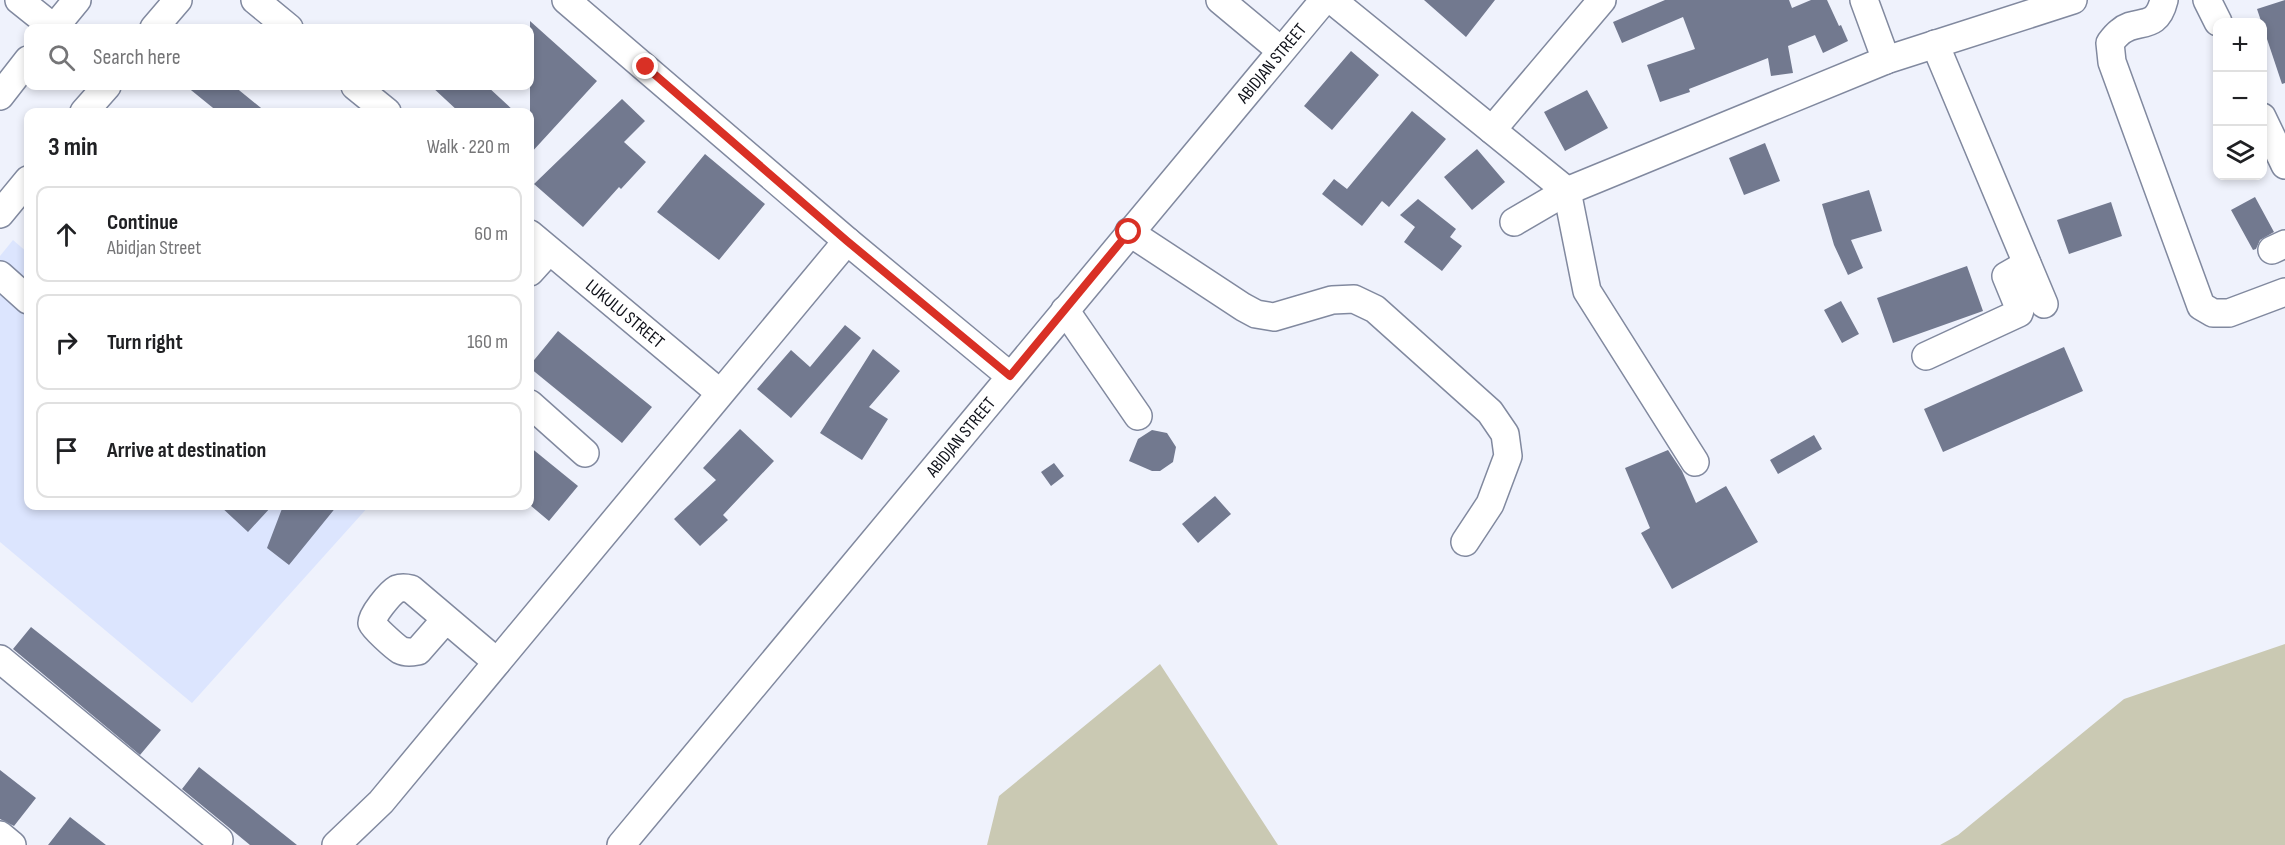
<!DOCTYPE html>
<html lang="en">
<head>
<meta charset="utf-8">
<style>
  body { margin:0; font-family:"Sofia Sans Condensed",sans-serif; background:#f6f6f6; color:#202124 }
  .controls { position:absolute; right:18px; top:18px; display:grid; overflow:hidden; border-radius:12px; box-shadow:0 3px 9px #0003 }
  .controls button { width:54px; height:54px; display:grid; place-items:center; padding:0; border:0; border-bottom:2px solid #e0e0e0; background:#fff; color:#202124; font:30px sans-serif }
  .stop { position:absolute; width:18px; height:18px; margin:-14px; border:4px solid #d93025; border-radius:50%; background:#fff }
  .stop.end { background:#d93025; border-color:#fff; box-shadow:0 2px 6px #0008 }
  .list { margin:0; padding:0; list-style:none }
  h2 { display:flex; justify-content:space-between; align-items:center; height:78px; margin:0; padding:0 24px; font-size:26px }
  h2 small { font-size:20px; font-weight:400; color:#757577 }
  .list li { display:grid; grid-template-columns:39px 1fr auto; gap:18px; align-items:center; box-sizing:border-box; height:96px; margin:0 12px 12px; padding:0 12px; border:2px solid #e0e0e0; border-radius:12px }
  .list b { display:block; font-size:22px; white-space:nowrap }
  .list p { margin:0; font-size:20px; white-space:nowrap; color:#757577 }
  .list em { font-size:20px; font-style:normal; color:#757577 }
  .icon { flex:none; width:33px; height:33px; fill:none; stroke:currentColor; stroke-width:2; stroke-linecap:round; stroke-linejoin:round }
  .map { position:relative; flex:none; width:2285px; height:845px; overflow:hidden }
  .search { position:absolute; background:#fff; box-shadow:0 3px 9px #0003; left:24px; top:24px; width:510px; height:66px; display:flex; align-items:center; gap:15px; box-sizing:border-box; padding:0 21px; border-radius:12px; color:#757577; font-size:22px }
  .panel { position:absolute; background:#fff; box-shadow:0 3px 9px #0003; left:24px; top:108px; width:510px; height:402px; border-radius:12px }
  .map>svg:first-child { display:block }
  .built { fill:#dce5fe }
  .green { fill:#cac9b3 }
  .building { fill:#72798f }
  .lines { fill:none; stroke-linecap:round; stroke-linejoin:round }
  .minor-casing { stroke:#81899f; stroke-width:30 }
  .minor { stroke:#fff; stroke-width:27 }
  .route { stroke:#d93025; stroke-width:8 }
  .labels { text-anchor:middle; stroke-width:5; stroke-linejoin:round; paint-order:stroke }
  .street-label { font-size:18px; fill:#0f1119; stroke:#eff2fc }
</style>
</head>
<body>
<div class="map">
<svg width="2285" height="845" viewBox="0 0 2285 845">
  <rect width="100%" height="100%" fill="#eff2fc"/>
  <!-- built -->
  <path class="built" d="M 13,240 L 28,253 L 28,506 L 369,506 L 192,703 L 0,542 L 0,256 Z"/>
  <!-- green -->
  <path class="green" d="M 2285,644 L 2285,845 L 1940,845 L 1958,835 L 2124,699 Z
    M 1160,664 L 1278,845 L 987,845 L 999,796 Z"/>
  <!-- building -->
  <path class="building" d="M 1424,0 L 1495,0 L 1466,37 Z
    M 1665,0 L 1789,0 L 1792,8 L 1811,0 L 1827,0 L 1839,26 L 1841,25 L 1848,41 L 1823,53 L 1815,35 L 1788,46 L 1793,73 L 1771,76 L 1768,58 L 1689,89 L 1690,92 L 1660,102 L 1647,65 L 1695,49 L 1683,17 L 1622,43 L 1613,22 Z
    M 2285,0 L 2285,83 L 2282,84 L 2257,9 Z
    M 530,21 L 597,81 L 530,154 Z
    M 1351,51 L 1379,75 L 1332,130 L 1304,106 Z
    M 186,86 L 234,86 L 266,112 L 218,112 Z
    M 431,86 L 487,86 L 515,112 L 459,112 Z
    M 1587,90 L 1608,128 L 1565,151 L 1544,112 Z
    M 622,99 L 645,121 L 624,142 L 646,162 L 621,189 L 619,187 L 583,227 L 534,184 Z
    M 1412,111 L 1446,139 L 1389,207 L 1382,201 L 1362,226 L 1322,194 L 1334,179 L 1347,189 Z
    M 1765,143 L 1780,181 L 1744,195 L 1729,158 Z
    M 1477,149 L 1505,182 L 1472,210 L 1444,177 Z
    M 705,154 L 765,204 L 719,260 L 657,212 Z
    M 1869,190 L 1882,231 L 1851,240 L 1863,268 L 1848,275 L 1834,245 L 1822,204 Z
    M 2255,197 L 2274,232 L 2260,240 L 2256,249 L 2253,250 L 2231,210 Z
    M 1418,199 L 1456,229 L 1450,237 L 1462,246 L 1442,271 L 1404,242 L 1415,227 L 1400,215 Z
    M 2111,202 L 2122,236 L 2069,254 L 2057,220 Z
    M 1967,266 L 1983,311 L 1893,343 L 1877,298 Z
    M 1841,301 L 1859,334 L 1842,343 L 1824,310 Z
    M 845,325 L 861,338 L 791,418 L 757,389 L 791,350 L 810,367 Z
    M 558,331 L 652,407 L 622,443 L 530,368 L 530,365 Z
    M 2064,347 L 2083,391 L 1943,452 L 1924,409 Z
    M 873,349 L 900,371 L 869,407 L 888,419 L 862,460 L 820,433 Z
    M 740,429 L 774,461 L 723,515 L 728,520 L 700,546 L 674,519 L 716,480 L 703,468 Z
    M 1152,430 L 1167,433 L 1176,447 L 1173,462 L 1160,471 L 1152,471 L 1129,461 L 1138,439 Z
    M 1814,435 L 1822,449 L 1778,474 L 1770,460 Z
    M 530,447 L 578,486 L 549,521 L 530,505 Z
    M 1668,450 L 1682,471 L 1696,503 L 1726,486 L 1758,542 L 1672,589 L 1641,533 L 1650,528 L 1625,468 Z
    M 1054,463 L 1064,476 L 1051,486 L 1041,472 Z
    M 1215,496 L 1231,514 L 1198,543 L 1182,524 Z
    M 220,506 L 272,506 L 248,532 Z
    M 283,506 L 337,506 L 289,565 L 267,548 Z
    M 31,627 L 161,730 L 140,755 L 13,649 Z
    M 199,767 L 297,845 L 250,845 L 182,789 Z
    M 0,770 L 36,798 L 14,826 L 0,819 Z
    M 70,817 L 106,845 L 48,845 Z"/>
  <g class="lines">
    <!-- minor casing -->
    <g class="minor-casing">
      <g id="minor">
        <path d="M 19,0 L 54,28"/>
        <path d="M 255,0 L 289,28"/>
        <path d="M 566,0 L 847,241 L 1010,376"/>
        <path d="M 1220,0 L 1280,50"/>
        <path d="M 1332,0 L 1567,191 L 1587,291 L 1695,462"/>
        <path d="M 1864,0 L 1886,60"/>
        <path d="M 2164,0 C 2156,33 2137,17 2120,32 C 2116,35 2113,39 2110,43 L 2112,62 L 2201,306 L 2213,313 L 2229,313 L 2285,292"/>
        <path d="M 2207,0 L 2218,22"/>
        <path d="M 54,28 L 77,0"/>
        <path d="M 154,28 L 178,0"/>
        <path d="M 1935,44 L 2044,304"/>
        <path d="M 355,86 L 387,112"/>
        <path d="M 0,96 L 28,60"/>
        <path d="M 84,112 L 107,86"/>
        <path d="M 2262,117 L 2285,165"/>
        <path d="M 1492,130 L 1602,0"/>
        <path d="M 0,214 L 28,180"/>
        <path d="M 1514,222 L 1567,191 L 1886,60 L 2073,0"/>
        <path d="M 1129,232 L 1243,307 L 1256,314 L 1274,317 L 1332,300 L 1354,299 L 1375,309 L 1490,412 L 1505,434 L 1508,456 L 1490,504 L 1465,542"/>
        <path id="s1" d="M 530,234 L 720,393"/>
        <path d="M 2272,250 L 2285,244"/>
        <path d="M 530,272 L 549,251"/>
        <path d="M 0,275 L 28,300"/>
        <path d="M 1065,310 L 1138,416"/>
        <path d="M 1926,356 L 2019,313 L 2020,310 L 2006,276 L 2027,264"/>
        <path d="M 530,404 L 585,453"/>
        <path d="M 446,619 L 418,651 C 412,652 406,653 400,650 C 394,646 374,628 372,623 C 371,616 390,593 397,589 C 402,587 407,588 411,589 L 497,662"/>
        <path d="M 0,659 L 219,840"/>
        <path d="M 0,835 L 12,845"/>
        <path d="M 336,845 L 381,802 L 847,241"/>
        <path id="s2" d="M 621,845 L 1324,0"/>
      </g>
    </g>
    <!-- minor -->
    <use href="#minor" class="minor"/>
  </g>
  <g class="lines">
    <!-- route -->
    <path class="route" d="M 646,67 L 847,241 L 1010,376 L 1129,232"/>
  </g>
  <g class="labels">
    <!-- street labels -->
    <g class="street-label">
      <text dy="6" stroke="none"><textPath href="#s2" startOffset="1017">ABIDJAN STREET</textPath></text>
      <text dy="6" stroke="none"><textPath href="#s1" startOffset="124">LUKULU STREET</textPath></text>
      <text dy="6" stroke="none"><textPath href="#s2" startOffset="531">ABIDJAN STREET</textPath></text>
    </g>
  </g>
</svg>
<div class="controls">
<button>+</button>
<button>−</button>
<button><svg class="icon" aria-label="layers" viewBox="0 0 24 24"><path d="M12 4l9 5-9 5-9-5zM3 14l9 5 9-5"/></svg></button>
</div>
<div class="stop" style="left:1129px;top:232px"></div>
<div class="stop end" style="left:646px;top:67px"></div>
<div class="search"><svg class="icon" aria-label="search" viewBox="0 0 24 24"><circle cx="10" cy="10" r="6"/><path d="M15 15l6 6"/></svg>Search here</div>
<section class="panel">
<h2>3 min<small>Walk · 220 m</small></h2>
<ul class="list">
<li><svg class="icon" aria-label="ahead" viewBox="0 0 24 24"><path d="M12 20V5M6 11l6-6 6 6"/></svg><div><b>Continue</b><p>Abidjan Street</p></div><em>60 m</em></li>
<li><svg class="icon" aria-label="right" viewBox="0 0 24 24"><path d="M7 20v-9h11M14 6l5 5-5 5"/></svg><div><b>Turn right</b></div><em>160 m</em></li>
<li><svg class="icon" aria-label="arrive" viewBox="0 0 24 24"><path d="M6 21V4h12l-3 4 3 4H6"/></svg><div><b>Arrive at destination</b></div></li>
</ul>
</section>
</div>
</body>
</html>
